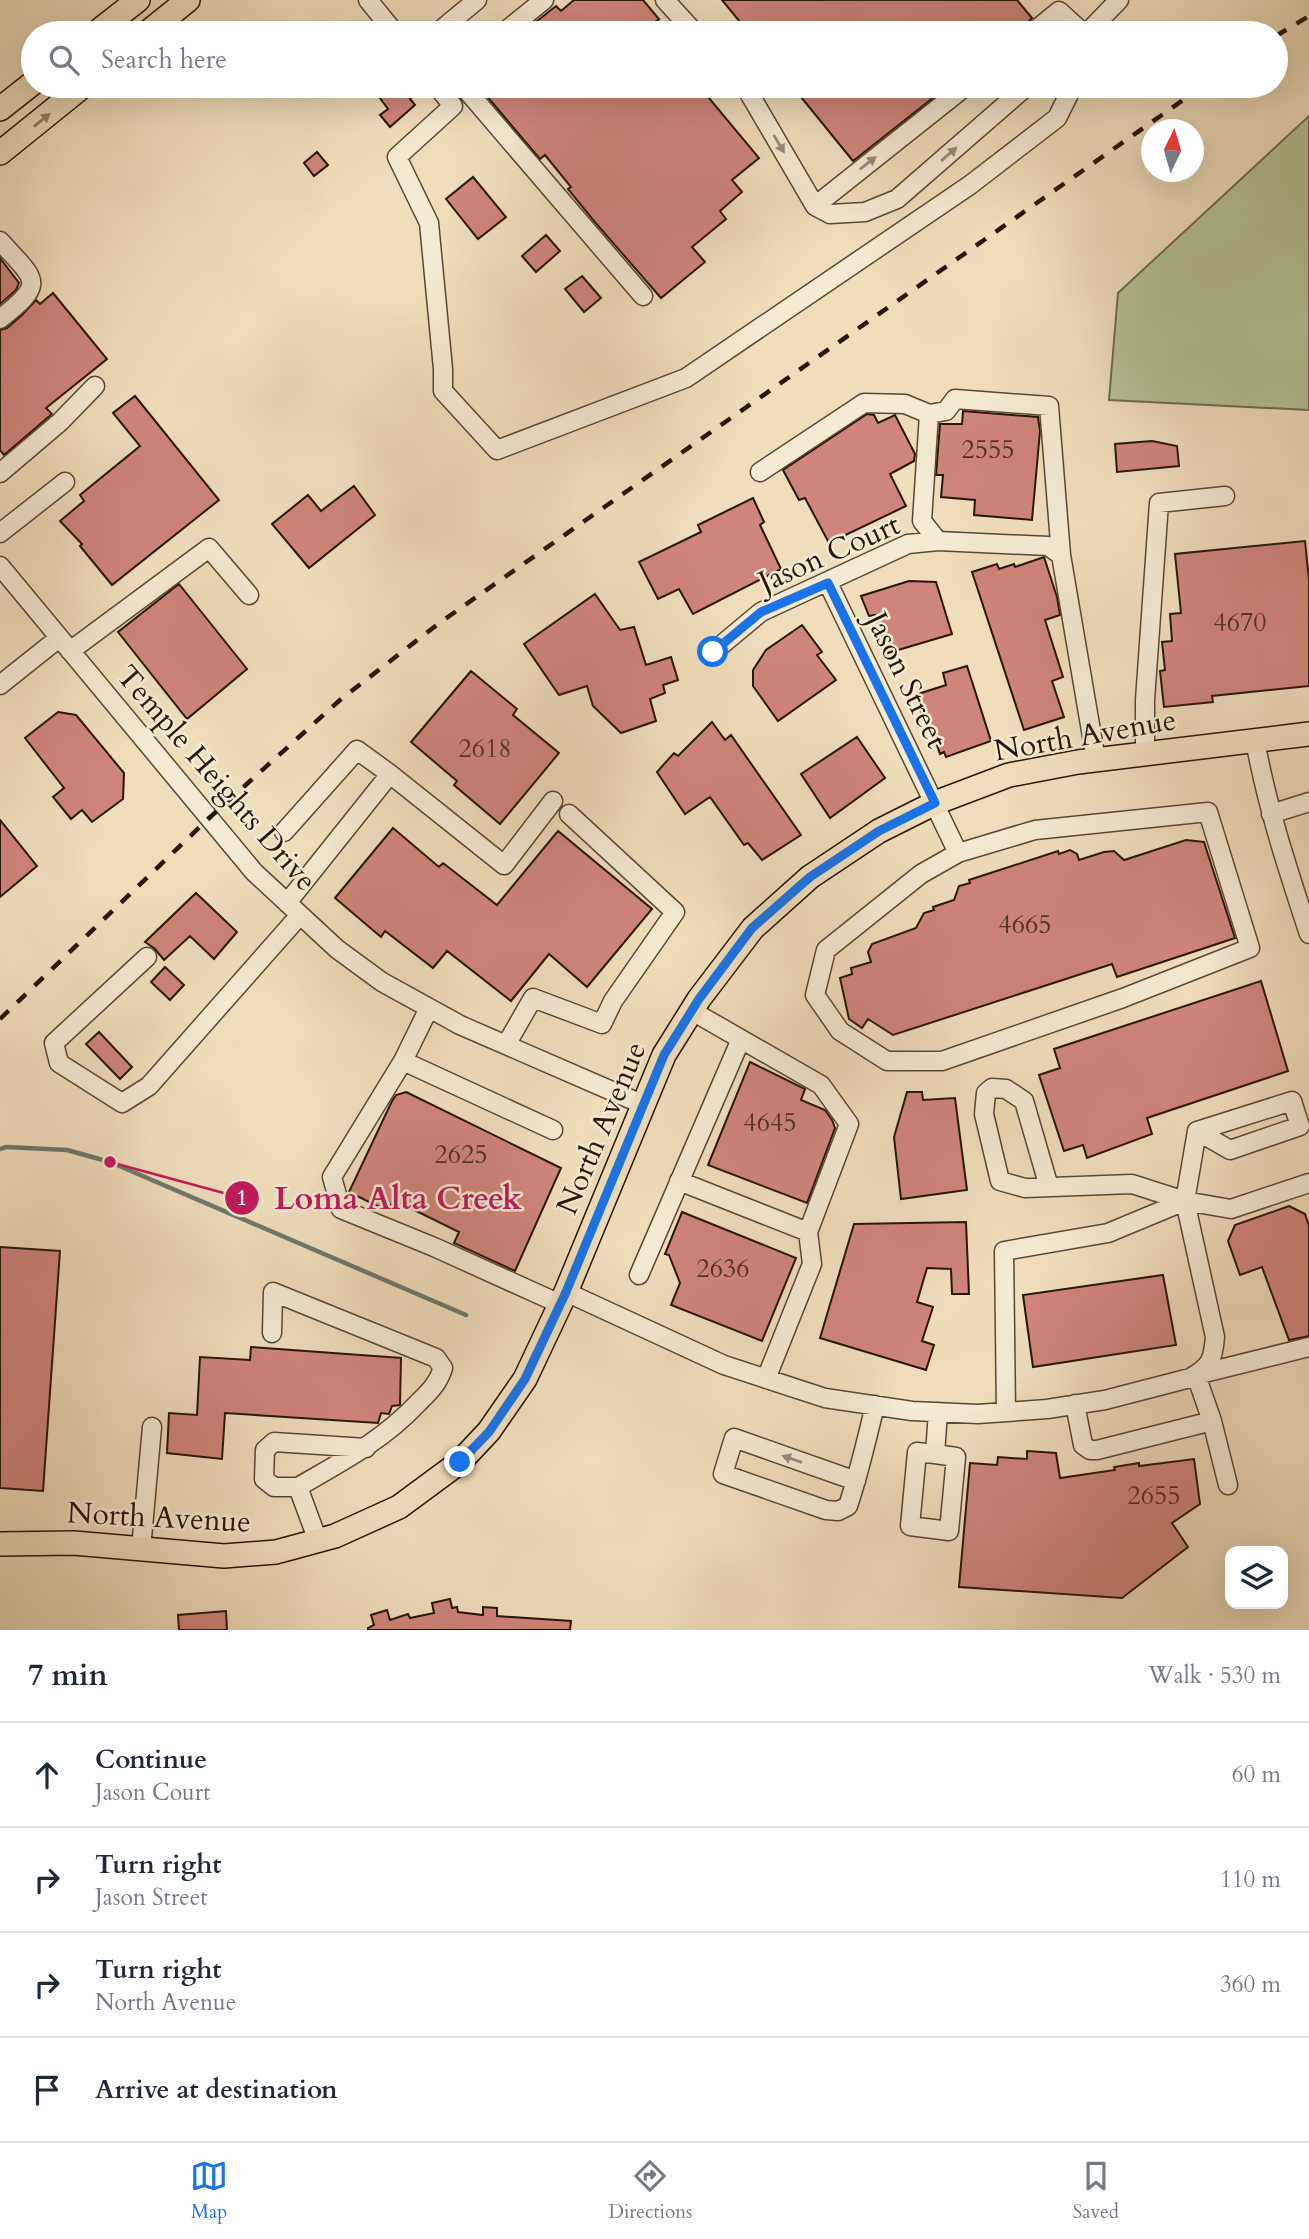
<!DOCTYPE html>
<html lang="en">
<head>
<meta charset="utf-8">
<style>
  body { margin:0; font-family:Cardo,serif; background:#f2f2f3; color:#1f2937 }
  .controls { position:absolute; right:21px; bottom:21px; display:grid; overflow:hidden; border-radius:14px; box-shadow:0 7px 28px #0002 }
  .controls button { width:63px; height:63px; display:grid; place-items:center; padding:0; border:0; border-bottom:2px solid #e0e1e3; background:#fff; color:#1f2937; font:35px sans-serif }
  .compass { position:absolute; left:1141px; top:119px; width:63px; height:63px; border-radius:50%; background:#fff; box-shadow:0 7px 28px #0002; rotate:5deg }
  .stop { position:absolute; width:21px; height:21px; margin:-16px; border:5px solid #1a73e8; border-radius:50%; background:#fff }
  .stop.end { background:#1a73e8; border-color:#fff; box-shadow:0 2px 7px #0008 }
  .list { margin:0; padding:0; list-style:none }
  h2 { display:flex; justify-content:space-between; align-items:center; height:91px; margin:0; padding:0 28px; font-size:30px }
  h2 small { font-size:23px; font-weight:400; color:#747a83 }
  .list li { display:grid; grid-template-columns:46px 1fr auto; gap:21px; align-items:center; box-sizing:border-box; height:105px; padding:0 28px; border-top:2px solid #e0e1e3 }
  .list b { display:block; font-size:26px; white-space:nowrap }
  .list p { margin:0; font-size:23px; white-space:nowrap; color:#747a83 }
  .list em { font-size:23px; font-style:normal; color:#747a83 }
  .icon { flex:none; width:38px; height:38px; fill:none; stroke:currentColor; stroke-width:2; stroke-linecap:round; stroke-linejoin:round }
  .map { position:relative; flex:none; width:1309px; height:1630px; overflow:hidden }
  .search { position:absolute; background:#fff; box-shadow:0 7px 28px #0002; left:21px; right:21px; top:21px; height:77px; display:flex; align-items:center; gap:18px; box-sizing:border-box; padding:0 24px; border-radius:38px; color:#747a83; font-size:26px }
  .sheet { height:511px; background:#fff }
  nav { display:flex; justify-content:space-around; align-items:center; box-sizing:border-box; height:98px; border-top:2px solid #e0e1e3; background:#fff; font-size:19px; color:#747a83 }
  nav a { display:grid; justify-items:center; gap:4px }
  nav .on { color:#1a73e8 }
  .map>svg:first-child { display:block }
  .green { fill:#b5c294; stroke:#6e6c4e; stroke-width:2 }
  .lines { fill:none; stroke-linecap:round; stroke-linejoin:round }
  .stream { stroke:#6c796e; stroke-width:4.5 }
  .building { fill:#d0857a; stroke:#271507; stroke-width:2 }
  .minor-casing { stroke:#594734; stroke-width:21 }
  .major-casing { stroke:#271507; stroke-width:26 }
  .minor { stroke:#f5ead3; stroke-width:18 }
  .major { stroke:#f0debb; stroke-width:23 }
  .rail { stroke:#271507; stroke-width:4.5; stroke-dasharray:12 12; stroke-linecap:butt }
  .oneway { fill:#96846a }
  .oneway2 { fill:#988a77 }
  .route { stroke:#1a73e8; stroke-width:9 }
  .labels { text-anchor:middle; stroke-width:5; stroke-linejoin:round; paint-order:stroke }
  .number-label { font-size:26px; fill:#513124 }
  .street-label { font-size:30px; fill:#271507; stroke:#f5ead3 }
  .leader { fill:none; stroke:#c2185b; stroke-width:2.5 }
  .callout-dot { fill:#c2185b; stroke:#f5ead3; stroke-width:2.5 }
  .mark-label { font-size:21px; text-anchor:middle; font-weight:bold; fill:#fff }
  .callout-label { font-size:32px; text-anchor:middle; font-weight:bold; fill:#c2185b; stroke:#f5ead3; stroke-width:5; stroke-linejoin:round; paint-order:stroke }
</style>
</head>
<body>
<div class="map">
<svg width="1309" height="1630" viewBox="0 0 1309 1630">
  <rect width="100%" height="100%" fill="#f0debb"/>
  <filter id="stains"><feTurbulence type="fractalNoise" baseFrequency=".00286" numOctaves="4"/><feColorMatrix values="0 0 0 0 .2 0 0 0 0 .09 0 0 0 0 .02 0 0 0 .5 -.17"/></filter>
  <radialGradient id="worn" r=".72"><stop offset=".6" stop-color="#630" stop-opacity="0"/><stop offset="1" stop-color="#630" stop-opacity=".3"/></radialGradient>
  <!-- green -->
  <path class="green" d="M 1309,116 L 1309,410 L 1109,400 L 1118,293 Z"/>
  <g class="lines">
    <!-- stream -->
    <path class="stream" d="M 0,1149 L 6,1147 L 67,1150 L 110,1162 L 466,1315"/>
  </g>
  <!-- building -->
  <path class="building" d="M 574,0 L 643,0 L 659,19 L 650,26 L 656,33 L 522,33 L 556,6 L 561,11 Z
    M 722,0 L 1017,0 L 1032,18 L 1018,33 L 749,33 Z
    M 371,86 L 408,86 L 415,94 L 410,99 L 415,105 L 390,127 L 380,115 L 388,109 Z
    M 495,86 L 699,86 L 759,158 L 732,180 L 742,192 L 720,211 L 726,219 L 692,247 L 705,262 L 661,298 L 594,221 L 568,189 L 571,187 L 545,155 L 540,159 L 485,94 Z
    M 792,86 L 948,86 L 853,161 Z
    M 317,152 L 328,165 L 314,176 L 304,163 Z
    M 473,177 L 506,217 L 478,239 L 446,199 Z
    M 546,235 L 560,251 L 536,272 L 522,256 Z
    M 0,258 L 19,283 L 16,290 L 0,304 Z
    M 582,276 L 601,298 L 584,312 L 565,289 Z
    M 53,293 L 107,359 L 46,408 L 52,414 L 4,455 L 0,450 L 0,330 L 7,328 L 22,315 L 36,300 L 40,304 Z
    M 135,396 L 219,500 L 112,585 L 80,546 L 82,544 L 60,521 L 84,501 L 80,495 L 140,446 L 113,413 Z
    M 963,411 L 1038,417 L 1040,431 L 1032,520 L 974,515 L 975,500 L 941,497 L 943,475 L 936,475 L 940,424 L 962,424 Z
    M 867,414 L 874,415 L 878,423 L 895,415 L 915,454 L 914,461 L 890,474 L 906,506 L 829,543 L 805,498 L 799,500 L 783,470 Z
    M 1152,441 L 1177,446 L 1179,466 L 1117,472 L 1115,444 Z
    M 354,486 L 375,515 L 309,568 L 272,524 L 308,495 L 321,511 Z
    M 753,498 L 764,522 L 760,525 L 781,569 L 693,614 L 679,589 L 658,599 L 639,562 L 701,532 L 698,525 Z
    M 1305,541 L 1309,580 L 1309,686 L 1212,696 L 1213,702 L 1164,707 L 1160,671 L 1165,670 L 1162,642 L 1172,641 L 1170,614 L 1181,613 L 1175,554 Z
    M 1044,557 L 1057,597 L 1060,615 L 1045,620 L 1063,677 L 1052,681 L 1064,717 L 1024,730 L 972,572 L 997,564 L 999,569 L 1014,564 L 1015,567 Z
    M 909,581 L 936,582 L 952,634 L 888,653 L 875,615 L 869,616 L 861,596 Z
    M 179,584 L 247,669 L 187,719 L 118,632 Z
    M 595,594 L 620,630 L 634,627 L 646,665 L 671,657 L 678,680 L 663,685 L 665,693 L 650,699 L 656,721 L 621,733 L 593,706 L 587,686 L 559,695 L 524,644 Z
    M 802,625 L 822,652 L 817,655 L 836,680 L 778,721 L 753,686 L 753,670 L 766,650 Z
    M 967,666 L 991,741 L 946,757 L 944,752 L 940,754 L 931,727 L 927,729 L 915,695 L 946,685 L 943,673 Z
    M 471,671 L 517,709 L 513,715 L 559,753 L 500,824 L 454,785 L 457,781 L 411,742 Z
    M 58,712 L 76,715 L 124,773 L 123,799 L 92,822 L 82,810 L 71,819 L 53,797 L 64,788 L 25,738 Z
    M 712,722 L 725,740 L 731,735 L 801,835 L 762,860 L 748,843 L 744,845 L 710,797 L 685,814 L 657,772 L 674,753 L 678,756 Z
    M 857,737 L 885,778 L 830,818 L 801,774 Z
    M 0,820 L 37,866 L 0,897 Z
    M 393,828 L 439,867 L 443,863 L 497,905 L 558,831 L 652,909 L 587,987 L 549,954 L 511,1001 L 447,951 L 433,968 L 385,931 L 381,937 L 335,898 Z
    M 1186,840 L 1204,842 L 1235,938 L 1117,977 L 1112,964 L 893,1035 L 868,1019 L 862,1028 L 849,1019 L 840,978 L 852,974 L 851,968 L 871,962 L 868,952 L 872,944 L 916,928 L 924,913 L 934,910 L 933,907 L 954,900 L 959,886 L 970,883 L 969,880 L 1058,851 L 1059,854 L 1070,850 L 1077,854 L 1079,860 L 1104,852 L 1114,851 L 1124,860 Z
    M 196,893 L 237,932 L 214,959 L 190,936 L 164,960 L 155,949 L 145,942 Z
    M 165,967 L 184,985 L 170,1000 L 151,982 Z
    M 1261,981 L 1288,1071 L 1147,1118 L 1152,1134 L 1087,1158 L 1083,1145 L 1064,1151 L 1039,1075 L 1060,1068 L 1054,1049 Z
    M 99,1032 L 132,1067 L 120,1079 L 86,1044 Z
    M 750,1062 L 805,1089 L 801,1100 L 825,1110 L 832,1120 L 835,1128 L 807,1203 L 708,1165 Z
    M 406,1092 L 561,1168 L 515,1271 L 454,1243 L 459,1232 L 398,1202 L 381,1208 L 349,1192 L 392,1101 L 396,1095 Z
    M 907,1092 L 922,1092 L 923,1100 L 955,1098 L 967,1190 L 901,1199 L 894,1137 Z
    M 1289,1206 L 1305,1214 L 1309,1226 L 1309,1336 L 1289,1340 L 1262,1267 L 1240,1275 L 1228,1241 L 1235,1225 Z
    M 682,1212 L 796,1258 L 762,1341 L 671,1305 L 680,1283 L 669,1255 L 665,1254 Z
    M 966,1222 L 969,1294 L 952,1294 L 951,1269 L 927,1268 L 917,1302 L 933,1307 L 922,1341 L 934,1345 L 926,1370 L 820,1338 L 854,1224 Z
    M 0,1247 L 60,1251 L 43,1491 L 0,1488 Z
    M 1163,1275 L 1176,1345 L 1033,1367 L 1023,1295 Z
    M 251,1347 L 401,1358 L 400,1405 L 392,1406 L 389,1414 L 381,1413 L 378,1423 L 225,1413 L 222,1459 L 167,1453 L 169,1413 L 197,1415 L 200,1357 L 250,1360 Z
    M 1027,1451 L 1056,1453 L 1060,1478 L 1115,1470 L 1114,1467 L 1139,1463 L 1139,1466 L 1194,1459 L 1200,1504 L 1172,1523 L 1188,1547 L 1122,1598 L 959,1587 L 970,1463 L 997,1465 L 998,1457 L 1027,1459 Z
    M 450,1599 L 452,1608 L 457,1607 L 458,1612 L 483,1615 L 483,1607 L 497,1608 L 497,1616 L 571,1621 L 570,1630 L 368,1630 L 368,1628 L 374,1625 L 371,1615 L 387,1610 L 390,1620 L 408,1614 L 410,1618 L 434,1613 L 432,1603 Z
    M 226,1611 L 227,1630 L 179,1630 L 178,1615 Z"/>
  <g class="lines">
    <!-- minor casing -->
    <g class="minor-casing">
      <path id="minor" d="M 368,0 L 395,33
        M 665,0 L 695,33
        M 437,33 L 477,0
        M 503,33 L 544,0
        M 1032,33 L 1059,11 L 1083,33
        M 1087,33 L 1119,0
        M 437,86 L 453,106 L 397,157 L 429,223 L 443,369 L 443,391 L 497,450 L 686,378 L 970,185 L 1057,118 L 1073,86
        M 463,86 L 643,296
        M 743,86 L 749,93 L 815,206 L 830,214 L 865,212 L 897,199 L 1027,86
        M 815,206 L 966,86
        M 0,241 C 36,281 47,282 0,319
        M 929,414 L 922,521 L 938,541
        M 760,472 L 864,403 L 905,404 L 929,414 L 946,411 L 955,399 L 1049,406 L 1061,555
        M 0,473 L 60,422 L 95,386
        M 0,533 L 65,482
        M 0,566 L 254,872 L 337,949 L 382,982 L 460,1025 L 644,1105
        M 828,583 L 958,853 L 1035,830 L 1208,812 L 1250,948 L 1123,998 L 942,1061 L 887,1061 L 840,1031 L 815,995 L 826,950 L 921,874 L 958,853
        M 70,651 L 209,548 L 249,595
        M 713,652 L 761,612 L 908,544 L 938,541 L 1048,546 L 1061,555 L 1096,760
        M 0,685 L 59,638
        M 1255,740 C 1267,807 1288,870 1309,934
        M 1145,754 L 1145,700 L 1159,503 L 1225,496
        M 390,774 L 504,865 L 553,801
        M 1271,814 L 1309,802
        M 284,832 L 357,750 L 390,774 L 287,903
        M 147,957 L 54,1043 L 59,1063 L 122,1103 L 149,1086 L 300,915
        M 429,1008 L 403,1061 L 332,1177 L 341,1209 L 434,1247 L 560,1304
        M 692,1011 L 821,1085 L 849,1124 L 808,1232 L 812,1264 L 766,1379
        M 506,1045 L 533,998 L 602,1024 L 613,1001 L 675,912 L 569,814
        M 403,1061 L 553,1130
        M 679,1181 L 808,1232
        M 1049,1187 L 1024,1101 L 1006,1089 L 992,1088 L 986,1093 L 984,1114 L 1000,1181 L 1025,1188 L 1132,1184 L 1185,1201 L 1231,1209 L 1309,1183
        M 639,1275 L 741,1039
        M 566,1292 L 724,1365 L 825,1398 L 912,1411 L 978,1414 L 1047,1409 L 1105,1400 L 1190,1378 C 1211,1366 1213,1360 1215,1337 L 1185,1201 L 1197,1131 L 1292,1101 L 1300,1126 L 1230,1150 L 1197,1131
        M 272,1333 L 273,1292 L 436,1358 L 443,1368 C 438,1384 429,1392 418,1403 C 382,1441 343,1461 298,1487 L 318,1541
        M 1075,1404 L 1083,1445 L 1090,1450 L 1097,1450 L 1212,1421 L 1196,1375 L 1309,1347
        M 1006,1412 L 1004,1251 L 1108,1233 L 1185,1201
        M 1212,1421 L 1228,1485
        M 935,1454 L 956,1457 L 949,1531 L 910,1526 L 917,1452 L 935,1454 L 938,1412
        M 856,1481 L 734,1438 L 723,1474 L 826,1510 L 838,1511 L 848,1506 C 859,1473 867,1439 875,1405
        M 298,1487 L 274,1487 L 264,1479 L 265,1450 L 274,1442 L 366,1448
        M 141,1549 L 152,1427"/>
    </g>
    <!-- major casing -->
    <g class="major-casing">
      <path id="major" d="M 96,33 L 138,0
        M 147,33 L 188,0
        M 0,109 L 33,83
        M 0,153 L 83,86
        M 0,1544 L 74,1543 L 224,1556 L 276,1552 L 335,1536 L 399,1507 L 460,1462 L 489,1431 L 525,1379 L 566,1292 L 664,1055 L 699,999 L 753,928 L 810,877 L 879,831 L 935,803 L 1009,775 L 1078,762 L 1309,734"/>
    </g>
    <!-- minor -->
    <use href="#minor" class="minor"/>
    <!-- major -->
    <use href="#major" class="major"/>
    <!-- rail -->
    <path class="rail" d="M 1276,36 L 1309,16
      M 0,1019 L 208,819 L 340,700 L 438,624 L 1203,86"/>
  </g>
  <!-- one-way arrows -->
  <defs><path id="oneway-solid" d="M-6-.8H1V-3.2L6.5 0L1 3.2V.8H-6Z" transform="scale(1.75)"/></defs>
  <use class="oneway" href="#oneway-solid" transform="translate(42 120) rotate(-39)"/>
  <g class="oneway2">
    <use href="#oneway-solid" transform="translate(779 144) rotate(60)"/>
    <use href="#oneway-solid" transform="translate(949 154) rotate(-41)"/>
    <use href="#oneway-solid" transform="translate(868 163) rotate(-38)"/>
    <use href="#oneway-solid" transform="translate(792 1459) rotate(-161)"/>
  </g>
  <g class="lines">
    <!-- route -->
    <path class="route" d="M 460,1462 L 489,1432 L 525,1379 L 566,1292 L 664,1055 L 699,999 L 752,928 L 810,877 L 879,831 L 935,803 L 828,583 L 761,612 L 713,652"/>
  </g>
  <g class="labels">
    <!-- number labels -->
    <g class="number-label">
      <text x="988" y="458">2555</text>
      <text x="1240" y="631">4670</text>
      <text x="485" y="757">2618</text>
      <text x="1025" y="933">4665</text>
      <text x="770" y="1131">4645</text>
      <text x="461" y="1163">2625</text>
      <text x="723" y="1277">2636</text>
      <text x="1154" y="1504">2655</text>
    </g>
    <!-- street labels -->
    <g class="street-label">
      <text transform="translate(829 553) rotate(-24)" y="10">Jason Court</text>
      <text transform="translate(907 680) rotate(64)" y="10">Jason Street</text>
      <text transform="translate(1085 735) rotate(-10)" y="10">North Avenue</text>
      <text transform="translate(217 778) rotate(49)" y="10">Temple Heights Drive</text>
      <text transform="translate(601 1128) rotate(-67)" y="10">North Avenue</text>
      <text transform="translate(159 1517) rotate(3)" y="10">North Avenue</text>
    </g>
  </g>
  <!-- callouts -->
  <path class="leader" d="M110 1162L242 1198"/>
  <g class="callout-dot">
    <circle cx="110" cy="1162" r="7"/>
    <circle cx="242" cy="1198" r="18"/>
  </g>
  <g class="mark-label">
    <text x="242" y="1205">1</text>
  </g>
  <g class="callout-label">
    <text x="398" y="1209">Loma Alta Creek</text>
  </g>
  <rect width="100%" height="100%" filter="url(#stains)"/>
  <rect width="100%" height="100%" fill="url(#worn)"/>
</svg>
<div class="controls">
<button><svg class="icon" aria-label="layers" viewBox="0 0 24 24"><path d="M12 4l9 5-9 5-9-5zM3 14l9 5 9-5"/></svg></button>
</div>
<svg class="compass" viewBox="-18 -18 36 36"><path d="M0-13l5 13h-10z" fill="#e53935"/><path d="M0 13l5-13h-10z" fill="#747a83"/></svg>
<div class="stop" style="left:713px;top:652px"></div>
<div class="stop end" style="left:460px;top:1462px"></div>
<div class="search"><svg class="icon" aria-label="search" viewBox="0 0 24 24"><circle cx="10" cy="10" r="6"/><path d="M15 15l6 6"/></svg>Search here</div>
</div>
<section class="sheet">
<h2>7 min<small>Walk · 530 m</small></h2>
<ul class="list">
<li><svg class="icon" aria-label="ahead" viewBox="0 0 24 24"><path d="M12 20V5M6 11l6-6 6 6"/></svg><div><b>Continue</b><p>Jason Court</p></div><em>60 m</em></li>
<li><svg class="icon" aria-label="right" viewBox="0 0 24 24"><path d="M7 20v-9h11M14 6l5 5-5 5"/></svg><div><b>Turn right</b><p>Jason Street</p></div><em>110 m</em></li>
<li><svg class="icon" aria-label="right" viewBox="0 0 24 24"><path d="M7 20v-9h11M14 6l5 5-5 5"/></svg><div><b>Turn right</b><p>North Avenue</p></div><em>360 m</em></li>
<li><svg class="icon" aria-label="arrive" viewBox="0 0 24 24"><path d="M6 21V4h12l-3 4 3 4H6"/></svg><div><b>Arrive at destination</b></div></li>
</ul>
</section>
<nav>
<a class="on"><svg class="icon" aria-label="map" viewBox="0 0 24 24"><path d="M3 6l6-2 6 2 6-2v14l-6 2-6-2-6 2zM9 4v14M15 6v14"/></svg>Map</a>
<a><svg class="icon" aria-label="directions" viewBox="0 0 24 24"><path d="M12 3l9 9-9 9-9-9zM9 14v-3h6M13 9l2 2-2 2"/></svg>Directions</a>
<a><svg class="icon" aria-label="saved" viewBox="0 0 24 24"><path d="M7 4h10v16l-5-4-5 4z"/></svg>Saved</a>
</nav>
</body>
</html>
